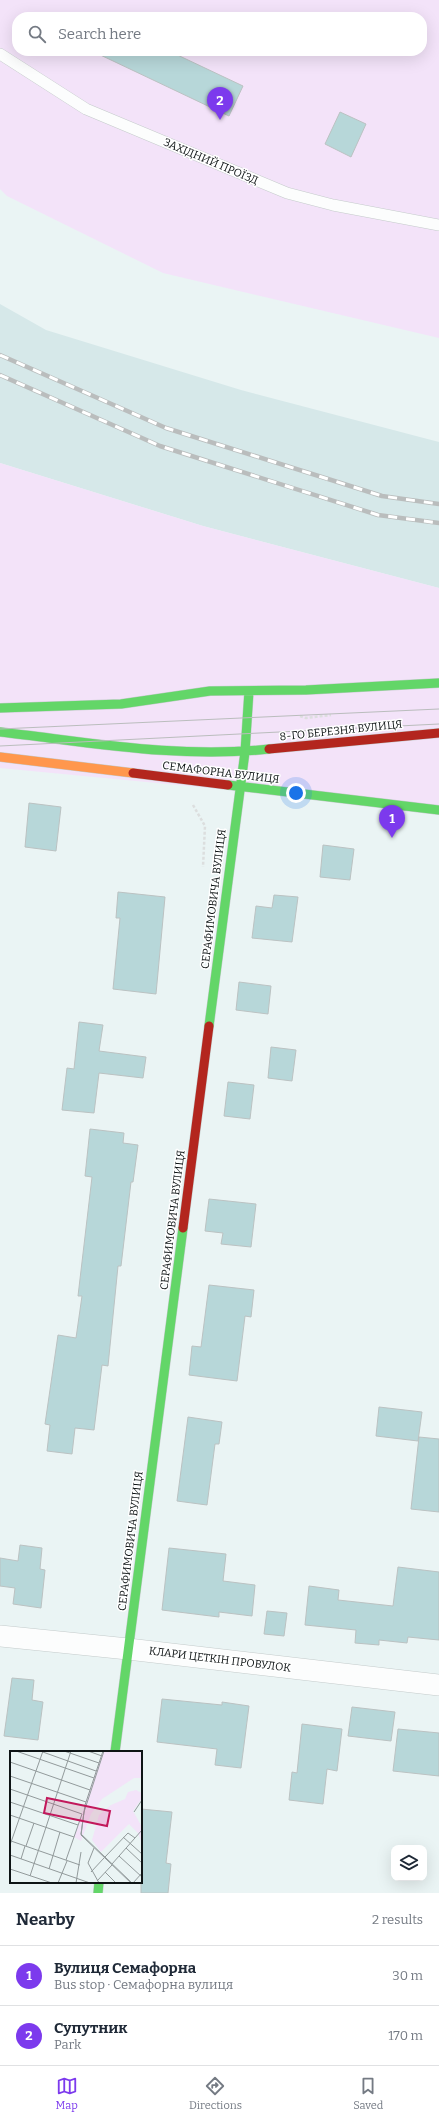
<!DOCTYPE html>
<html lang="en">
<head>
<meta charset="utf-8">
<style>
  body { margin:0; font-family:Bitter,serif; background:#f6f6f7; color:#1f2937 }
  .controls { position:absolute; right:12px; bottom:12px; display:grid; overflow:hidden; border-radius:8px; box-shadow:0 4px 16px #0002 }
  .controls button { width:36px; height:36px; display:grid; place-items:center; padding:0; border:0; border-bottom:1px solid #e0e1e3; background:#fff; color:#1f2937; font:20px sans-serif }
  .you { position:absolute; left:296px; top:793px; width:14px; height:14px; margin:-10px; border:3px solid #fff; border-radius:50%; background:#1a73e8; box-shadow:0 0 0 6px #1a73e833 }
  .badge { display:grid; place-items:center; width:26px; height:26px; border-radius:50%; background:#7c3aed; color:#fff; font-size:13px; font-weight:700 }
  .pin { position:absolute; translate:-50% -33px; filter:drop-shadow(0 1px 2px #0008) }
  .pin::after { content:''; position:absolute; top:21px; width:14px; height:12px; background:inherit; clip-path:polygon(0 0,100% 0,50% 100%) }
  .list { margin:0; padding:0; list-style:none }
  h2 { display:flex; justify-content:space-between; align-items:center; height:52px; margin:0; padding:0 16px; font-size:17px }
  h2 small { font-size:13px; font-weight:400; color:#747a83 }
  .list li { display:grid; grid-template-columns:26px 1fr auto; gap:12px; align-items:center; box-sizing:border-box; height:60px; padding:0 16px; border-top:1px solid #e0e1e3 }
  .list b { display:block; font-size:15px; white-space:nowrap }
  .list p { margin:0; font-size:13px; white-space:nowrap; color:#747a83 }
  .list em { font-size:13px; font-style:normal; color:#747a83 }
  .icon { flex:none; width:22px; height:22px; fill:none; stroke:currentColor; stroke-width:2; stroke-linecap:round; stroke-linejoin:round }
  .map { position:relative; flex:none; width:439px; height:1893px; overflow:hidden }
  .search { position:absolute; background:#fff; box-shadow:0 4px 16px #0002; left:12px; right:12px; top:12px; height:44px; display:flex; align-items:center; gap:10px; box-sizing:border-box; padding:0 14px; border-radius:16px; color:#747a83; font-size:15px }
  .sheet { height:172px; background:#fff }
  nav { display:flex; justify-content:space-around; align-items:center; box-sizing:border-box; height:56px; border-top:1px solid #e0e1e3; background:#fff; font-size:11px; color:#747a83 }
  nav a { display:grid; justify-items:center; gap:2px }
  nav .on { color:#7c3aed }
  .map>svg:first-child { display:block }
  .built { fill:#d6e8e9 }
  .green { fill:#f3e3f9; fill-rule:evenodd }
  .building { fill:#b7d7d9; stroke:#bbc2c2 }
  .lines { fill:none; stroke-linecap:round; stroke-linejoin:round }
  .lane-casing { stroke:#c4cbcb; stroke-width:12 }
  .street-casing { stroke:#c4cbcb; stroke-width:22 }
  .fast-casing { stroke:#c4cbcb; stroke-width:10 }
  .slow-casing { stroke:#c4cbcb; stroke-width:10 }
  .jam-casing { stroke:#c4cbcb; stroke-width:10 }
  .path { stroke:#dcdede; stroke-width:2.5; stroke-dasharray:3 2; stroke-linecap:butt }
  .lane { stroke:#fcfdfd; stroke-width:11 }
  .street { stroke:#fcfdfd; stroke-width:21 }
  .fast { stroke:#63d668; stroke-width:9 }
  .slow { stroke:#ff974d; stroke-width:9 }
  .jam { stroke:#b3261e; stroke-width:9 }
  .tram { stroke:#babdbd; stroke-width:1 }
  .rail-casing { stroke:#babdbd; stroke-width:4.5 }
  .rail { stroke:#fff; stroke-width:3; stroke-dasharray:9; stroke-linecap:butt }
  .labels { text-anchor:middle; stroke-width:3; stroke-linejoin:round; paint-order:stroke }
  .street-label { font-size:11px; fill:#0e1415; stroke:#fff }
  .inset-road { fill:none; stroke:#929a9b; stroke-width:1 }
  .view { fill:#c2185b; fill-opacity:0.15; stroke:#c2185b; stroke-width:2 }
  .inset-edge { fill:none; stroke:#0e1415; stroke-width:2 }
</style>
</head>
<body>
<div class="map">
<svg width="439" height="1893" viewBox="0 0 439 1893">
  <rect width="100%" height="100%" fill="#eaf4f4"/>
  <!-- built -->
  <path class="built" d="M 0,304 L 46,330 L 241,390 L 439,442 L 439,588 L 203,526 L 0,463 Z"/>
  <!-- green -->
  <path class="green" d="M 0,0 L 439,0 L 439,338 L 163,273 L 7,196 L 0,189 ZM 17,17 L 422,17 L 422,51 L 17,51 Z
    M 0,463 L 203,526 L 439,588 L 439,810 L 0,768 Z"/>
  <!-- building -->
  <path class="building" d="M 92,51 L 169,51 L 243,86 L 229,116 Z
    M 340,112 L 366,124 L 351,157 L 325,144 Z
    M 29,803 L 61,807 L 56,851 L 25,847 Z
    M 323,845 L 354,849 L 350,880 L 320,877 Z
    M 118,892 L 165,897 L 156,994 L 113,989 L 120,918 L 116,918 Z
    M 274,895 L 298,897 L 292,942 L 252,938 L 256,906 L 272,908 Z
    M 239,982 L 271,986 L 268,1014 L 236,1010 Z
    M 79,1022 L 103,1025 L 99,1051 L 146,1057 L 143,1078 L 99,1073 L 94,1113 L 62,1110 L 67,1068 L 74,1069 Z
    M 271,1047 L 296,1050 L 292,1081 L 268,1078 Z
    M 228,1082 L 254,1085 L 250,1119 L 224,1116 Z
    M 90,1129 L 124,1133 L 123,1143 L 138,1145 L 133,1182 L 131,1182 L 121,1266 L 118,1266 L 108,1366 L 102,1365 L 94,1430 L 75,1428 L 72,1454 L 47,1451 L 50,1425 L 45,1424 L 58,1335 L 76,1338 L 82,1296 L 78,1296 L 92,1177 L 85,1176 Z
    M 209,1199 L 256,1204 L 251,1247 L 221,1244 L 223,1233 L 205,1231 Z
    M 209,1285 L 254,1290 L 251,1317 L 245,1316 L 237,1381 L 189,1375 L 192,1346 L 201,1347 Z
    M 379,1407 L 422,1412 L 418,1441 L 376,1436 Z
    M 188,1417 L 222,1422 L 219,1444 L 215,1444 L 207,1505 L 177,1501 Z
    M 419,1437 L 439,1439 L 439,1512 L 411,1509 Z
    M 20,1545 L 42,1548 L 40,1569 L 45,1570 L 41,1608 L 13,1604 L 15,1588 L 0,1586 L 0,1558 L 18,1561 Z
    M 169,1548 L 226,1554 L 223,1581 L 255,1585 L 252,1616 L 219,1612 L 219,1617 L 162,1610 Z
    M 398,1567 L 439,1572 L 439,1640 L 408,1637 L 407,1643 L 379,1640 L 379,1645 L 355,1643 L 356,1630 L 305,1625 L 309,1586 L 339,1590 L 338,1600 L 393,1606 Z
    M 267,1611 L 287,1613 L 284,1636 L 264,1634 Z
    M 12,1678 L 34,1680 L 32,1700 L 43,1702 L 38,1740 L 4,1736 Z
    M 162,1699 L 222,1705 L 222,1702 L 249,1706 L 241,1768 L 215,1765 L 217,1749 L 157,1742 Z
    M 352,1707 L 395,1712 L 391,1741 L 348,1736 Z
    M 302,1724 L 342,1729 L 337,1771 L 327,1769 L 323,1804 L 289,1800 L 292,1772 L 297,1773 Z
    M 398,1729 L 439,1733 L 439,1776 L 393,1771 Z
    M 141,1809 L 172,1812 L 166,1863 L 171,1864 L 168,1893 L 141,1893 Z"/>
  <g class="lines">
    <!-- lane casing -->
    <g class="lane-casing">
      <path id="lane" d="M 0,54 L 86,109 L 287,193 L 333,205 L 439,225"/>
    </g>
    <!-- street casing -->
    <g class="street-casing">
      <path id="street" d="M 0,1636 L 128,1649 L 439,1685"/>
    </g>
    <!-- fast casing -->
    <g class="fast-casing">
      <path id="fast" d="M 0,708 L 121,704 L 210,691 L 306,690 L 439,683
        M 0,732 C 89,742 179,759 269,749
        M 228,785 L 439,810
        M 209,1026 L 245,752 L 249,691
        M 115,1752 L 183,1228
        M 98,1893 L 99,1882"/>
    </g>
    <!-- slow casing -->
    <g class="slow-casing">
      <path id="slow" d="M 0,757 L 133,773"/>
    </g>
    <!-- jam casing -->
    <g class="jam-casing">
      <path id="jam" d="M 269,749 L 439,733
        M 133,773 L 228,785
        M 183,1228 L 209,1026"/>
    </g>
    <!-- path -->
    <path class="path" d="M 300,716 L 306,718 L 331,715
      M 193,805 L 205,826 L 203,867"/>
    <!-- lane -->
    <use href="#lane" class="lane"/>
    <!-- street -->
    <use href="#street" class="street"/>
    <!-- fast -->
    <use href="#fast" class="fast"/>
    <!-- slow -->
    <use href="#slow" class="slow"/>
    <!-- jam -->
    <use href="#jam" class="jam"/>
    <!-- tram -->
    <path class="tram" d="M 0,729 L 439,709
      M 0,746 L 439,724"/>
    <!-- rail casing -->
    <g class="rail-casing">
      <path id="rail" d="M 0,355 L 166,428 L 382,496 L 439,504
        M 0,375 L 160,446 L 378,515 L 439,523"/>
    </g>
    <!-- rail -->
    <use href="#rail" class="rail"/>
  </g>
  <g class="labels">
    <!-- street labels -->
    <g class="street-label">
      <text transform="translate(211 161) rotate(23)" y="4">ЗАХІДНИЙ ПРОЇЗД</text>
      <text transform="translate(341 730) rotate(-6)" y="4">8-ГО БЕРЕЗНЯ ВУЛИЦЯ</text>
      <text transform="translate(221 772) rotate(7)" y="4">СЕМАФОРНА ВУЛИЦЯ</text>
      <text transform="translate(213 899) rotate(-83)" y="4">СЕРАФИМОВИЧА ВУЛИЦЯ</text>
      <text transform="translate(172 1220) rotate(-83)" y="4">СЕРАФИМОВИЧА ВУЛИЦЯ</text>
      <text transform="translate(130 1541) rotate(-83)" y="4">СЕРАФИМОВИЧА ВУЛИЦЯ</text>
      <text transform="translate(220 1659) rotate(7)" y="4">КЛАРИ ЦЕТКІН ПРОВУЛОК</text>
    </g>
  </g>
  <!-- overview -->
  <g transform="translate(10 1751)">
    <rect width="132" height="132" fill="#eaf4f4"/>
    <path d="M 93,0 L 132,0 L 132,27 L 124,27 L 92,48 L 81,63 L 71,90 L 64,86 ZM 126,39 L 132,42 L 132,47 L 123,60 L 132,76 L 132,93 L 128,82 L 119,73 L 91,101 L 82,89 L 89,64 L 101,54 L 115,48 L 118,41 Z" fill="#f3e3f9"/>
    <path class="inset-road" d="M 6,0 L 84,27M 30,0 L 86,20M 54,0 L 89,12M 78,0 L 92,5M 93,0 L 75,54 L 71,83 L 122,132M 94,0 L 74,61 L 71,84 L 121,132M 0,11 L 80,39M 0,25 L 76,51M 0,38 L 72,63 L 56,109M 0,51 L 68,74M 124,61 L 132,49M 0,64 L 64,86M 113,86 L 132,103M 1,90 L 70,114M 0,94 L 33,0M 16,95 L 24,72M 84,97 L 78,112 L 89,132M 116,97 L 132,112M 0,104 L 80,132M 109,105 L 132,126M 95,106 L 118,82 L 125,87M 11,108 L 15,95M 102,113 L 132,79M 0,118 L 42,132M 39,118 L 50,81M 81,121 L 94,107M 95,121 L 106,132M 20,125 L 61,0M 87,130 L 102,114M 48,132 L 57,110M 66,132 L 71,101M 123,132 L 132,122"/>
    <path class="view" d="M 37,47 L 100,60 L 97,75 L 34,62 Z"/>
    <rect width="132" height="132" class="inset-edge"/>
  </g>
</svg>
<div class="controls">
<button><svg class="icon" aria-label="layers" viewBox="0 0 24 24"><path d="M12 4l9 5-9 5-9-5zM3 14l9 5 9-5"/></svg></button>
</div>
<div class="you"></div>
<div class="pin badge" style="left:392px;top:838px">1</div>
<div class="pin badge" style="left:220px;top:120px">2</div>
<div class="search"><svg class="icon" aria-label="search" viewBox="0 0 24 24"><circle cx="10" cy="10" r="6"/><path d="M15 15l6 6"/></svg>Search here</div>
</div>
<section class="sheet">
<h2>Nearby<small>2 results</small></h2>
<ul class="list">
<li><span class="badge">1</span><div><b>Вулиця Семафорна</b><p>Bus stop · Семафорна вулиця</p></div><em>30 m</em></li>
<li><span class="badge">2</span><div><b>Супутник</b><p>Park</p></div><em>170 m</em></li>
</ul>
</section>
<nav>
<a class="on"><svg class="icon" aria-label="map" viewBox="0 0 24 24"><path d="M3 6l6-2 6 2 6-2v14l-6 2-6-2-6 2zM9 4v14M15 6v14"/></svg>Map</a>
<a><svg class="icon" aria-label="directions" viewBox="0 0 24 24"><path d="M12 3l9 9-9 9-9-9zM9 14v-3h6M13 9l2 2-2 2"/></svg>Directions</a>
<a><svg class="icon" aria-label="saved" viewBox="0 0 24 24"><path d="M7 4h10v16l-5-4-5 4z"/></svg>Saved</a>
</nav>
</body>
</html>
